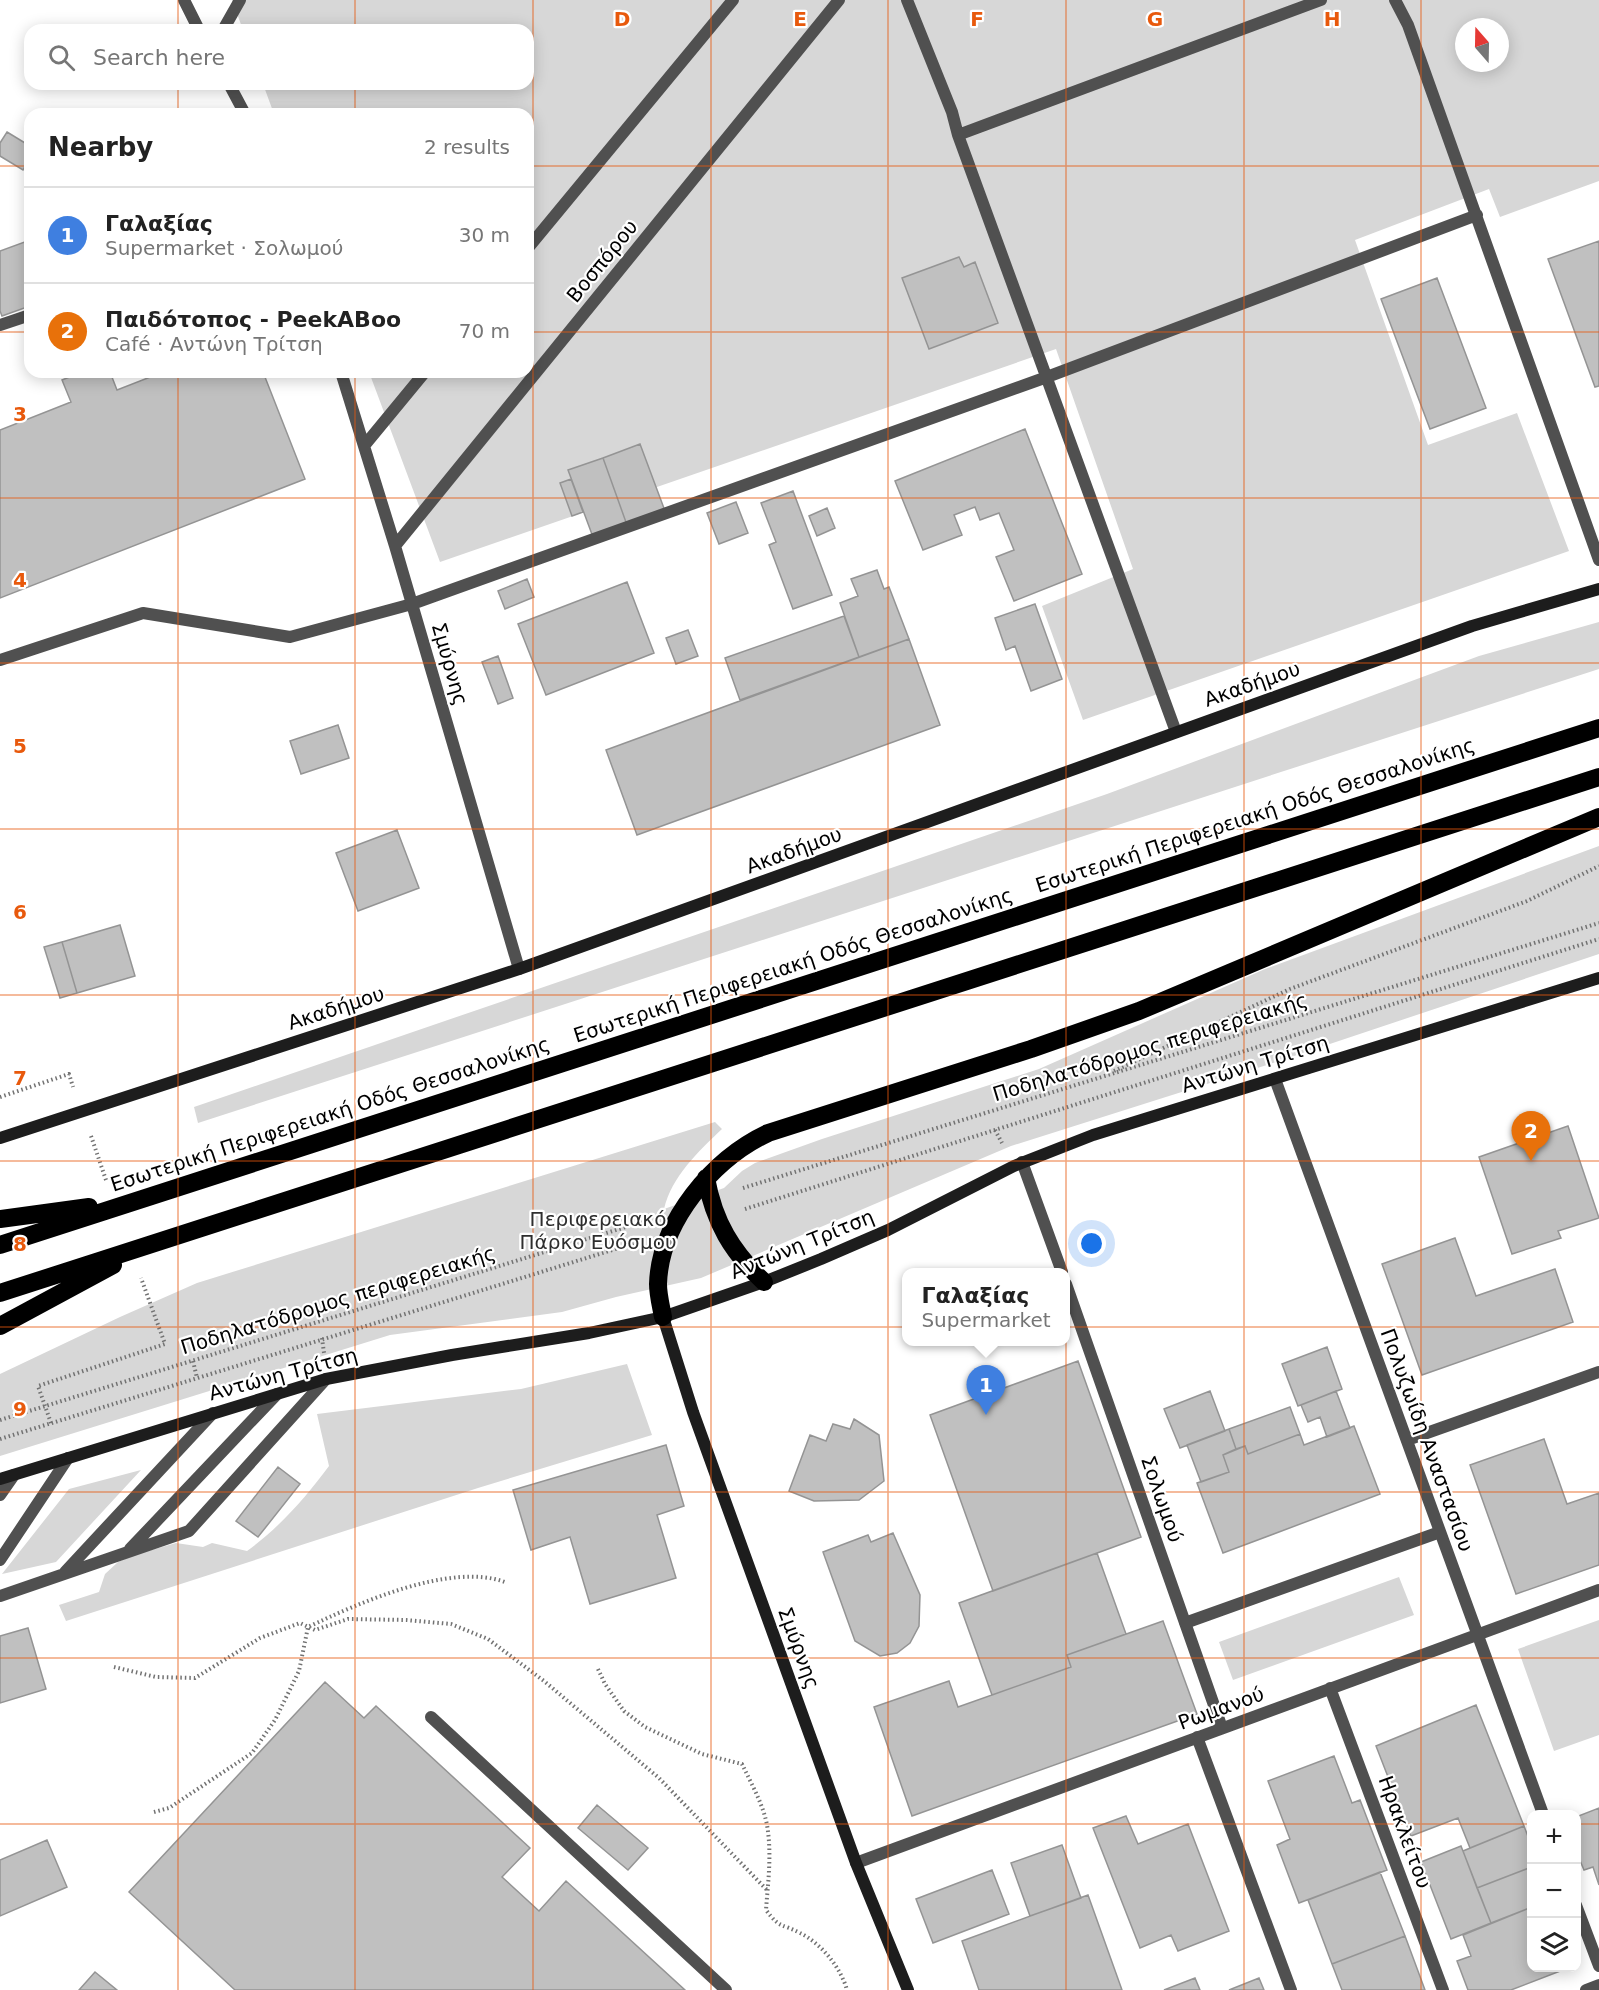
<!DOCTYPE html>
<html lang="en">
<head>
<meta charset="utf-8">
<style>
  body { margin:0; font-family:"DejaVu Sans",sans-serif; background:#f2f2f2; color:#222 }
  .controls { position:absolute; right:18px; bottom:18px; display:grid; overflow:hidden; border-radius:12px; box-shadow:0 3px 15px #0003 }
  .controls button { width:54px; height:54px; display:grid; place-items:center; padding:0; border:0; border-bottom:2px solid #e0e0e0; background:#fff; color:#222; font:30px sans-serif }
  .compass { position:absolute; left:1455px; top:18px; width:54px; height:54px; border-radius:50%; background:#fff; box-shadow:0 3px 15px #0003; rotate:340deg }
  .you { position:absolute; left:1092px; top:1244px; width:21px; height:21px; margin:-15px; border:4px solid #fff; border-radius:50%; background:#1a73e8; box-shadow:0 0 0 9px #1a73e833 }
  .badge { display:grid; place-items:center; width:39px; height:39px; border-radius:50%; background:#000; color:#fff; font-size:20px; font-weight:700 }
  .pin { position:absolute; translate:-50% -50px; filter:drop-shadow(0 2px 3px #0008) }
  .pin::after { content:''; position:absolute; top:32px; width:21px; height:18px; background:inherit; clip-path:polygon(0 0,100% 0,50% 100%) }
  .popup { position:absolute; left:902px; top:1268px; width:168px; height:78px; box-sizing:border-box; display:grid; place-content:center; border-radius:12px; background:#fff; filter:drop-shadow(0 2px 4px #0005); font-size:20px; white-space:nowrap; color:#767676 }
  .popup b { font-size:22px; color:#222 }
  .popup::after { content:''; position:absolute; left:50%; top:100%; margin-left:-12px; border:12px solid transparent; border-top-color:#fff }
  .list { margin:0; padding:0; list-style:none }
  h2 { display:flex; justify-content:space-between; align-items:center; height:78px; margin:0; padding:0 24px; font-size:26px }
  h2 small { font-size:20px; font-weight:400; color:#767676 }
  .list li { display:grid; grid-template-columns:39px 1fr auto; gap:18px; align-items:center; box-sizing:border-box; height:96px; padding:0 24px; border-top:2px solid #e0e0e0 }
  .list b { display:block; font-size:22px; white-space:nowrap }
  .list p { margin:0; font-size:20px; white-space:nowrap; color:#767676 }
  .list em { font-size:20px; font-style:normal; color:#767676 }
  .icon { flex:none; width:33px; height:33px; fill:none; stroke:currentColor; stroke-width:2; stroke-linecap:round; stroke-linejoin:round }
  .map { position:relative; flex:none; width:1599px; height:1990px; overflow:hidden }
  .search { position:absolute; background:#fff; box-shadow:0 3px 15px #0003; left:24px; top:24px; width:510px; height:66px; display:flex; align-items:center; gap:15px; box-sizing:border-box; padding:0 21px; border-radius:18px; color:#767676; font-size:22px }
  .panel { position:absolute; background:#fff; box-shadow:0 3px 15px #0003; left:24px; top:108px; width:510px; height:270px; border-radius:18px }
  .map>svg:first-child { display:block }
  .green { fill:#d7d7d7; fill-rule:evenodd }
  .building { fill:#c0c0c0; stroke:#949494; stroke-width:1.5 }
  .lines { fill:none; stroke-linecap:round; stroke-linejoin:round }
  .path { stroke:#727272; stroke-width:4; stroke-dasharray:1.5 3; stroke-linecap:butt }
  .lane { stroke:#505050; stroke-width:12 }
  .street { stroke:#505050; stroke-width:12 }
  .secondary { stroke:#1d1d1d; stroke-width:12 }
  .highway { stroke:#000; stroke-width:18 }
  .grid { fill:none; stroke:#e8590c; stroke-width:1.5; stroke-opacity:0.55 }
  .labels { text-anchor:middle; stroke-width:4.5; stroke-linejoin:round; paint-order:stroke }
  .street-label { font-size:20px; fill:#000; stroke:#fff }
  .park-label { font-size:20px; fill:#2e2e2e; stroke:#fff }
  .grid-label { font-size:20px; text-anchor:middle; font-weight:bold; fill:#e8590c; stroke:#fff; stroke-width:4.5; stroke-linejoin:round; paint-order:stroke }
</style>
</head>
<body>
<div class="map">
<svg width="1599" height="1990" viewBox="0 0 1599 1990">
  <rect width="100%" height="100%" fill="#fff"/>
  <!-- green -->
  <path class="green" d="M 232,0 L 1599,0 L 1599,181 L 1500,217 L 1489,189 L 1355,240 L 1428,445 L 1517,413 L 1569,551 L 1083,720 L 1042,606 L 1133,569 L 1056,349 L 440,562 L 369,372 L 528,372 L 528,114 L 274,114 L 263,84 L 528,84 L 528,30 L 243,30 ZM 1464,27 L 1500,27 L 1500,63 L 1464,63 Z
    M 1599,622 L 1599,669 L 198,1123 L 194,1107 L 1107,794 L 1479,656 Z
    M 1599,846 L 1599,954 L 1270,1064 L 1011,1146 L 701,1278 L 616,1297 L 562,1312 L 390,1335 L 0,1456 L 0,1374 L 120,1317 L 197,1283 L 715,1122 L 722,1129 C 698,1152 672,1176 664,1209 L 724,1188 L 742,1171 L 755,1163 L 822,1139 L 1039,1069 L 1265,969 Z
    M 627,1364 L 652,1435 L 478,1488 L 66,1621 L 59,1605 L 99,1592 L 105,1574 L 118,1562 L 134,1555 L 176,1543 L 203,1547 L 212,1543 L 247,1551 C 279,1528 306,1497 329,1466 L 317,1414 L 521,1389 Z
    M 141,1470 L 56,1562 L 2,1574 L 69,1489 Z
    M 1399,1577 L 1414,1615 L 1233,1680 L 1219,1642 Z
    M 1599,1620 L 1599,1735 L 1554,1751 L 1518,1649 Z"/>
  <!-- building -->
  <path class="building" d="M 7,132 L 30,146 L 30,158 L 23,170 L 0,156 L 0,143 Z
    M 30,240 L 30,306 L 2,316 L 0,311 L 0,251 Z
    M 1599,241 L 1599,386 L 1595,387 L 1548,259 Z
    M 959,257 L 964,267 L 975,262 L 998,323 L 929,349 L 902,278 Z
    M 1437,278 L 1486,408 L 1430,429 L 1381,299 Z
    M 82,372 L 110,372 L 117,390 L 163,372 L 263,372 L 305,479 L 0,598 L 0,430 L 71,402 L 62,380 Z
    M 1025,429 L 1082,574 L 1014,601 L 996,557 L 1014,550 L 999,513 L 980,520 L 975,507 L 954,515 L 962,535 L 923,550 L 895,481 Z
    M 640,444 L 665,511 L 627,525 L 603,458 Z
    M 603,458 L 627,525 L 593,537 L 568,470 Z
    M 571,479 L 583,512 L 572,516 L 560,483 Z
    M 793,491 L 832,595 L 793,609 L 769,545 L 776,542 L 761,503 Z
    M 736,502 L 748,533 L 719,544 L 707,513 Z
    M 827,508 L 835,528 L 817,536 L 809,516 Z
    M 877,570 L 884,589 L 889,587 L 909,639 L 859,657 L 840,603 L 858,596 L 851,579 Z
    M 527,579 L 534,597 L 505,609 L 498,591 Z
    M 627,582 L 654,653 L 546,695 L 518,624 Z
    M 1035,604 L 1062,679 L 1031,691 L 1015,646 L 1006,650 L 995,618 Z
    M 844,616 L 859,657 L 740,700 L 725,658 Z
    M 688,630 L 698,656 L 676,664 L 666,638 Z
    M 909,639 L 940,725 L 637,835 L 606,750 Z
    M 498,656 L 513,698 L 498,704 L 482,662 Z
    M 338,725 L 349,758 L 301,774 L 290,741 Z
    M 397,830 L 419,888 L 358,911 L 336,853 Z
    M 120,925 L 135,976 L 77,993 L 62,942 Z
    M 62,942 L 77,993 L 60,998 L 44,947 Z
    M 1568,1126 L 1599,1218 L 1558,1231 L 1561,1238 L 1512,1254 L 1479,1157 Z
    M 1455,1238 L 1476,1296 L 1555,1269 L 1573,1322 L 1422,1375 L 1382,1264 Z
    M 1327,1347 L 1342,1389 L 1298,1406 L 1282,1364 Z
    M 1078,1361 L 1141,1537 L 993,1591 L 930,1415 Z
    M 1210,1391 L 1225,1431 L 1180,1448 L 1164,1409 Z
    M 1336,1391 L 1350,1428 L 1327,1437 L 1320,1417 L 1308,1422 L 1301,1405 Z
    M 1290,1407 L 1300,1434 L 1248,1454 L 1245,1446 L 1236,1449 L 1229,1429 Z
    M 854,1419 L 879,1435 L 884,1481 L 859,1500 L 814,1501 L 789,1491 L 810,1435 L 826,1441 L 833,1424 L 850,1429 Z
    M 1354,1426 L 1380,1494 L 1223,1553 L 1197,1483 L 1229,1472 L 1223,1455 L 1245,1446 L 1248,1454 L 1300,1434 L 1304,1445 Z
    M 1229,1429 L 1236,1449 L 1223,1455 L 1229,1472 L 1201,1482 L 1187,1445 Z
    M 1544,1439 L 1567,1504 L 1599,1493 L 1599,1565 L 1516,1594 L 1470,1465 Z
    M 666,1445 L 684,1506 L 657,1515 L 676,1578 L 590,1604 L 570,1537 L 531,1550 L 513,1490 Z
    M 278,1467 L 300,1484 L 258,1537 L 236,1521 Z
    M 893,1533 L 920,1595 L 919,1626 L 910,1643 L 897,1653 L 880,1656 L 855,1641 L 823,1552 L 868,1535 L 871,1542 Z
    M 1097,1553 L 1126,1634 L 1067,1655 L 1071,1667 L 992,1695 L 959,1603 Z
    M 1163,1621 L 1197,1714 L 912,1816 L 874,1707 L 949,1681 L 958,1707 L 1071,1667 L 1067,1655 Z
    M 28,1628 L 46,1689 L 0,1703 L 0,1636 Z
    M 325,1682 L 364,1718 L 376,1706 L 530,1848 L 502,1877 L 539,1911 L 566,1881 L 685,1990 L 235,1990 L 129,1892 Z
    M 1476,1705 L 1524,1826 L 1470,1848 L 1458,1818 L 1411,1836 L 1376,1746 Z
    M 1334,1756 L 1352,1803 L 1360,1800 L 1387,1870 L 1299,1903 L 1277,1845 L 1290,1839 L 1268,1781 Z
    M 597,1805 L 648,1848 L 628,1870 L 578,1828 Z
    M 1599,1808 L 1599,1885 L 1593,1867 L 1584,1870 L 1576,1851 L 1576,1817 Z
    M 1126,1816 L 1138,1844 L 1188,1824 L 1229,1931 L 1178,1951 L 1171,1935 L 1140,1948 L 1093,1828 Z
    M 1524,1826 L 1532,1847 L 1532,1867 L 1477,1888 L 1463,1851 Z
    M 47,1840 L 67,1887 L 0,1916 L 0,1860 Z
    M 1062,1845 L 1081,1898 L 1030,1916 L 1011,1863 Z
    M 1461,1846 L 1491,1923 L 1451,1939 L 1421,1862 Z
    M 1529,1868 L 1532,1876 L 1532,1907 L 1491,1923 L 1477,1888 Z
    M 992,1870 L 1009,1914 L 933,1943 L 916,1899 Z
    M 1380,1872 L 1405,1936 L 1332,1964 L 1308,1900 Z
    M 1088,1895 L 1122,1990 L 979,1990 L 962,1941 Z
    M 1532,1907 L 1532,1968 L 1568,1968 L 1511,1990 L 1468,1990 L 1457,1961 L 1471,1956 L 1463,1935 Z
    M 1405,1936 L 1425,1990 L 1342,1990 L 1332,1964 Z
    M 95,1972 L 117,1990 L 79,1990 Z
    M 1195,1978 L 1200,1990 L 1164,1990 Z
    M 1259,1978 L 1264,1990 L 1229,1990 Z"/>
  <g class="lines">
    <!-- path -->
    <path class="path" d="M 1114,1071 L 1290,989 L 1527,901 L 1599,866
      M 0,1097 L 69,1074 L 73,1087
      M 995,1130 L 1002,1143
      M 91,1136 L 106,1180
      M 743,1188 L 1599,923
      M 745,1209 L 1599,939
      M 322,1338 L 324,1353
      M 193,1361 L 197,1378
      M 0,1420 L 642,1222
      M 51,1423 L 38,1386 L 165,1344 L 141,1278
      M 0,1439 L 635,1243
      M 114,1667 L 156,1677 L 195,1678 L 260,1638 L 300,1623 L 315,1630 L 348,1619 L 406,1620 L 451,1624 L 488,1639 L 544,1681 L 659,1778 L 767,1890
      M 598,1669 L 605,1684 L 624,1711 L 645,1727 L 702,1754 L 742,1764 C 751,1783 763,1804 767,1825 C 772,1854 768,1882 766,1910 C 780,1929 781,1923 800,1933 C 821,1943 841,1968 847,1990
      M 154,1812 L 169,1808 L 252,1753 L 275,1720 L 299,1671 L 308,1627 C 359,1603 450,1562 505,1582"/>
    <!-- lane -->
    <path class="lane" d="M 0,660 L 143,613 L 290,637 L 412,604
      M 0,1495 L 14,1475
      M 130,1549 L 277,1394
      M 0,1560 L 68,1458
      M 65,1572 L 213,1413
      M 0,1596 L 189,1531 L 326,1379
      M 431,1717 L 726,1990"/>
    <!-- street -->
    <path class="street" d="M 184,0 L 199,30
      M 907,0 L 952,112 L 958,135 L 1176,732
      M 1395,0 L 1408,25 L 1599,560
      M 223,30 L 240,0
      M 229,84 L 245,114
      M 958,135 L 1321,0
      M 528,248 L 733,0
      M 0,325 L 30,315
      M 341,372 L 395,546 L 519,969
      M 364,446 L 425,372
      M 395,546 L 839,0
      M 412,604 L 1047,377 L 1477,215
      M 1275,1079 L 1543,1814
      M 1022,1162 L 1062,1272
      M 1066,1284 L 1222,1728
      M 1407,1440 L 1599,1372
      M 1185,1623 L 1440,1532
      M 1330,1688 L 1443,1990
      M 1197,1737 L 1291,1990
      M 856,1863 L 1599,1590
      M 1576,1905 L 1599,1966
      M 1586,1990 L 1599,1985"/>
    <!-- secondary -->
    <path class="secondary" d="M 0,1138 L 519,969 L 1472,626 L 1599,589
      M 663,1317 L 693,1412 L 856,1863 L 908,1990
      M 0,1479 L 326,1379 L 452,1355 L 589,1333 L 663,1317 L 764,1282 L 821,1259 L 888,1230 L 1014,1166 L 1093,1135 L 1599,978"/>
    <!-- highway -->
    <path class="highway" d="M 706,1178 C 714,1222 732,1252 764,1282
      M 0,1219 L 89,1207
      M 0,1245 L 1599,728
      M 0,1293 L 1599,777
      M 663,1317 C 661,1306 658,1295 658,1284 C 660,1221 713,1159 768,1133 L 1031,1049 L 1139,1011 L 1599,817
      M 0,1326 L 113,1265"/>
  </g>
  <!-- grid -->
  <path class="grid" d="M 178,0 L 178,30M 355,0 L 355,30M 533,0 L 533,1990M 711,0 L 711,1990M 888,0 L 888,1990M 1066,0 L 1066,1990M 1244,0 L 1244,1990M 1421,0 L 1421,1990M 178,84 L 178,114M 355,84 L 355,114M 0,166 L 30,166M 528,166 L 1599,166M 0,332 L 30,332M 528,332 L 1599,332M 178,372 L 178,1990M 355,372 L 355,1990M 0,498 L 1599,498M 0,663 L 1599,663M 0,829 L 1599,829M 0,995 L 1599,995M 0,1161 L 1599,1161M 0,1327 L 1599,1327M 0,1492 L 1599,1492M 0,1658 L 1599,1658M 0,1824 L 1532,1824M 1576,1824 L 1599,1824"/>
  <g class="labels">
    <!-- street labels -->
    <g class="street-label">
      <text transform="translate(602 261) rotate(-51)" y="7">Βοσπόρου</text>
      <text transform="translate(450 664) rotate(74)" y="7">Σμύρνης</text>
      <text transform="translate(1252 684) rotate(-19)" y="7">Ακαδήμου</text>
      <text transform="translate(1255 815) rotate(-18)" y="7">Εσωτερική Περιφερειακή Οδός Θεσσαλονίκης</text>
      <text transform="translate(794 850) rotate(-20)" y="7">Ακαδήμου</text>
      <text transform="translate(793 965) rotate(-18)" y="7">Εσωτερική Περιφερειακή Οδός Θεσσαλονίκης</text>
      <text transform="translate(336 1008) rotate(-18)" y="7">Ακαδήμου</text>
      <text transform="translate(1150 1047) rotate(-17)" y="7">Ποδηλατόδρομος περιφερειακής</text>
      <text transform="translate(1255 1064) rotate(-17)" y="7">Αντώνη Τρίτση</text>
      <text transform="translate(330 1114) rotate(-18)" y="7">Εσωτερική Περιφερειακή Οδός Θεσσαλονίκης</text>
      <text transform="translate(802 1244) rotate(-22)" y="7">Αντώνη Τρίτση</text>
      <text transform="translate(338 1300) rotate(-17)" y="7">Ποδηλατόδρομος περιφερειακής</text>
      <text transform="translate(283 1374) rotate(-15)" y="7">Αντώνη Τρίτση</text>
      <text transform="translate(1427 1440) rotate(70)" y="7">Πολυζωίδη Αναστασίου</text>
      <text transform="translate(1162 1499) rotate(71)" y="7">Σολωμού</text>
      <text transform="translate(799 1648) rotate(70)" y="7">Σμύρνης</text>
      <text transform="translate(1221 1708) rotate(-20)" y="7">Ρωμανού</text>
      <text transform="translate(1405 1832) rotate(70)" y="7">Ηρακλείτου</text>
    </g>
    <!-- park labels -->
    <g class="park-label">
      <text x="598" y="1226">Περιφερειακό<tspan x="598" dy="23">Πάρκο Ευόσμου</tspan></text>
    </g>
  </g>
  <g class="grid-label">
    <text x="622" y="26">D</text>
    <text x="800" y="26">E</text>
    <text x="977" y="26">F</text>
    <text x="1155" y="26">G</text>
    <text x="1332" y="26">H</text>
    <text x="20" y="421">3</text>
    <text x="20" y="587">4</text>
    <text x="20" y="753">5</text>
    <text x="20" y="919">6</text>
    <text x="20" y="1085">7</text>
    <text x="20" y="1251">8</text>
    <text x="20" y="1416">9</text>
  </g>
</svg>
<div class="controls">
<button>+</button>
<button>−</button>
<button><svg class="icon" aria-label="layers" viewBox="0 0 24 24"><path d="M12 4l9 5-9 5-9-5zM3 14l9 5 9-5"/></svg></button>
</div>
<svg class="compass" viewBox="-18 -18 36 36"><path d="M0-13l5 13h-10z" fill="#e53935"/><path d="M0 13l5-13h-10z" fill="#767676"/></svg>
<div class="you"></div>
<div class="pin badge" style="left:986px;top:1415px;background:#3f7fe0">1</div>
<div class="popup"><b>Γαλαξίας</b>Supermarket</div>
<div class="pin badge" style="left:1531px;top:1161px;background:#e8710a">2</div>
<div class="search"><svg class="icon" aria-label="search" viewBox="0 0 24 24"><circle cx="10" cy="10" r="6"/><path d="M15 15l6 6"/></svg>Search here</div>
<section class="panel">
<h2>Nearby<small>2 results</small></h2>
<ul class="list">
<li><span class="badge" style="background:#3f7fe0">1</span><div><b>Γαλαξίας</b><p>Supermarket · Σολωμού</p></div><em>30 m</em></li>
<li><span class="badge" style="background:#e8710a">2</span><div><b>Παιδότοπος - PeekABoo</b><p>Café · Αντώνη Τρίτση</p></div><em>70 m</em></li>
</ul>
</section>
</div>
</body>
</html>
